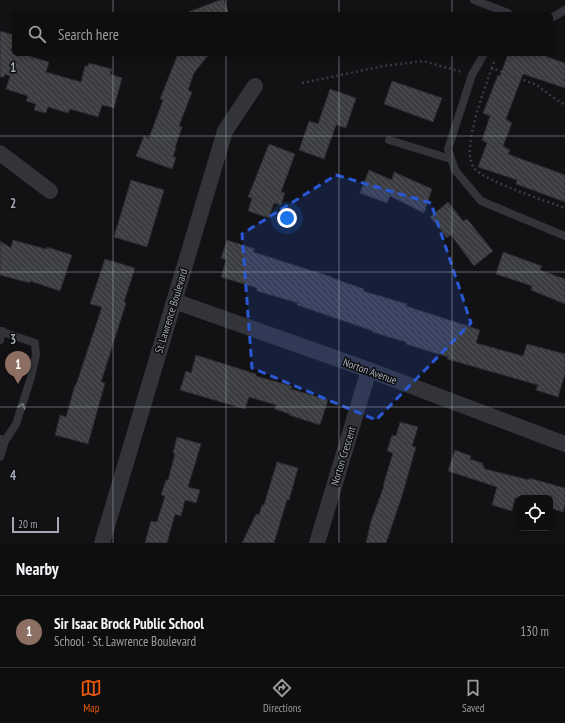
<!DOCTYPE html>
<html lang="en">
<head>
<meta charset="utf-8">
<style>
  body { margin:0; font-family:"PT Sans Narrow",sans-serif; background:#171718; color:#f1f3f6 }
  .controls { position:absolute; right:12px; bottom:12px; display:grid; overflow:hidden; border-radius:6px; box-shadow:0 2px 6px #0003 }
  .controls button { width:36px; height:36px; display:grid; place-items:center; padding:0; border:0; border-bottom:1px solid #2e2e2f; background:#0e0e0f; color:#f1f3f6; font:20px sans-serif }
  .scale { position:absolute; left:12px; bottom:10px; width:47px; box-sizing:border-box; padding-left:4px; border:2px solid #a3a8b5; border-top:0; font-size:11px; line-height:14px; white-space:nowrap; color:#a3a8b5; -webkit-text-stroke:3px #0d0d0f; paint-order:stroke }
  .you { position:absolute; left:287px; top:218px; width:14px; height:14px; margin:-10px; border:3px solid #fff; border-radius:50%; background:#1a73e8; box-shadow:0 0 0 6px #1a73e833 }
  .badge { display:grid; place-items:center; width:26px; height:26px; border-radius:50%; background:#ea580c; color:#fff; font-size:13px; font-weight:700 }
  .pin { position:absolute; translate:-50% -33px; filter:drop-shadow(0 1px 2px #0008) }
  .pin::after { content:''; position:absolute; top:21px; width:14px; height:12px; background:inherit; clip-path:polygon(0 0,100% 0,50% 100%) }
  .list { margin:0; padding:0; list-style:none }
  h2 { display:flex; justify-content:space-between; align-items:center; height:52px; margin:0; padding:0 16px; font-size:17px }
  h2 small { font-size:13px; font-weight:400; color:#9b9c9e }
  .list li { display:grid; grid-template-columns:26px 1fr auto; gap:12px; align-items:center; box-sizing:border-box; height:72px; padding:0 16px; border-top:1px solid #2e2e2f }
  .list b { display:block; font-size:15px; white-space:nowrap }
  .list p { margin:0; font-size:13px; white-space:nowrap; color:#9b9c9e }
  .list em { font-size:13px; font-style:normal; color:#9b9c9e }
  .icon { flex:none; width:22px; height:22px; fill:none; stroke:currentColor; stroke-width:2; stroke-linecap:round; stroke-linejoin:round }
  .map { position:relative; flex:none; width:565px; height:543px; overflow:hidden }
  .search { position:absolute; background:#0e0e0f; box-shadow:0 2px 6px #0003; left:12px; right:12px; top:12px; height:44px; display:flex; align-items:center; gap:10px; box-sizing:border-box; padding:0 14px; border-radius:6px; color:#9b9c9e; font-size:15px }
  .sheet { height:124px; background:#0e0e0f }
  nav { display:flex; justify-content:space-around; align-items:center; box-sizing:border-box; height:56px; border-top:1px solid #2e2e2f; background:#0e0e0f; font-size:11px; color:#9b9c9e }
  nav a { display:grid; justify-items:center; gap:2px }
  nav .on { color:#ea580c }
  .map>svg:first-child { display:block }
  .building { fill:url(#building-back-hatch); stroke:#2c2c30 }
  .lines { fill:none; stroke-linecap:round; stroke-linejoin:round }
  .path { stroke:#393b40; stroke-width:2.5; stroke-dasharray:2 3; stroke-linecap:butt }
  .service { stroke:#333439; stroke-width:8 }
  .minor { stroke:#333439; stroke-width:16 }
  .oneway { stroke:#71747d }
  .marked { fill:#2a57d4; fill-opacity:0.2; stroke:#2a57d4; stroke-width:3; stroke-dasharray:8 5; stroke-linejoin:round }
  .grid { fill:none; stroke:#a3a8b5; stroke-width:1; stroke-opacity:0.55 }
  .labels { text-anchor:middle; stroke-width:3; stroke-linejoin:round; paint-order:stroke }
  .street-label { font-size:11px; fill:#a3a8b5; stroke:#0d0d0f }
  .grid-label { font-size:13px; text-anchor:middle; font-weight:bold; fill:#a3a8b5; stroke:#0d0d0f; stroke-width:3; stroke-linejoin:round; paint-order:stroke }
</style>
</head>
<body>
<div class="map">
<svg width="565" height="543" viewBox="0 0 565 543">
  <defs>
    <pattern id="building-back-hatch" width="6" height="6" patternUnits="userSpaceOnUse"><rect width="6" height="6" fill="#3c3d41"/><path d="M-1 5l2 2M0 0l6 6M5-1l2 2" fill="none" stroke="#55565a"/></pattern>
  </defs>
  <rect width="100%" height="100%" fill="#121214"/>
  <!-- building -->
  <path class="building" d="M 220,0 L 224,0 L 229,14 L 186,14 L 186,13 Z
    M 0,31 L 14,35 L 14,41 L 11,51 L 14,52 L 14,54 L 22,54 L 49,62 L 46,72 L 81,82 L 85,66 L 88,66 L 89,63 L 112,69 L 110,74 L 122,78 L 114,108 L 102,105 L 98,117 L 70,109 L 68,113 L 48,107 L 46,113 L 34,110 L 36,104 L 26,101 L 28,96 L 6,89 L 10,76 L 5,74 L 4,77 L 0,77 Z
    M 178,54 L 209,54 L 194,73 L 188,90 L 192,92 L 179,126 L 182,127 L 175,148 L 176,148 L 173,156 L 176,158 L 172,169 L 136,156 L 144,136 L 149,138 L 163,100 L 160,99 Z
    M 508,54 L 549,54 L 547,57 L 565,63 L 565,88 L 523,74 L 506,119 L 512,123 L 503,146 L 510,150 L 508,154 L 565,175 L 565,202 L 516,184 L 517,180 L 478,167 L 487,143 L 482,140 L 490,116 L 483,113 L 498,75 L 500,76 Z
    M 392,81 L 442,98 L 433,122 L 384,104 Z
    M 330,89 L 356,98 L 346,128 L 336,125 L 324,159 L 299,150 L 309,121 L 318,124 Z
    M 269,144 L 295,154 L 281,192 L 285,193 L 281,205 L 274,203 L 269,218 L 248,211 L 252,198 L 248,197 Z
    M 369,170 L 392,180 L 394,172 L 432,189 L 424,213 L 390,196 L 387,203 L 360,193 Z
    M 131,180 L 164,190 L 147,247 L 114,237 Z
    M 448,202 L 463,221 L 467,219 L 493,251 L 474,266 L 451,235 L 447,238 L 430,217 Z
    M 13,240 L 46,249 L 47,247 L 72,255 L 60,291 L 30,281 L 30,283 L 0,275 L 0,241 L 11,248 Z
    M 227,240 L 255,249 L 253,252 L 332,277 L 332,278 L 364,289 L 363,291 L 407,304 L 406,306 L 480,330 L 476,343 L 523,356 L 527,344 L 565,354 L 565,374 L 558,397 L 536,390 L 538,385 L 447,359 L 448,357 L 406,344 L 406,342 L 372,332 L 373,331 L 297,305 L 298,303 L 257,291 L 257,288 L 221,277 L 226,260 L 221,258 Z
    M 503,252 L 542,266 L 540,270 L 565,279 L 565,304 L 531,290 L 532,286 L 496,274 Z
    M 105,259 L 135,268 L 124,302 L 126,303 L 101,382 L 105,383 L 88,444 L 55,435 L 60,415 L 66,417 L 75,385 L 76,385 L 102,307 L 90,304 Z
    M 196,355 L 256,374 L 256,376 L 292,386 L 291,389 L 328,400 L 320,425 L 289,415 L 289,414 L 275,409 L 276,405 L 249,397 L 245,409 L 180,390 L 186,371 L 191,373 Z
    M 400,422 L 418,427 L 412,446 L 416,447 L 401,499 L 386,543 L 366,543 L 371,521 L 384,486 L 383,486 L 393,453 L 387,451 L 392,435 L 396,436 Z
    M 177,437 L 201,444 L 188,487 L 200,490 L 196,503 L 185,500 L 181,516 L 175,514 L 167,543 L 145,543 L 151,521 L 157,522 L 165,496 L 161,495 L 166,480 L 168,480 L 175,454 L 173,453 Z
    M 455,450 L 471,456 L 470,459 L 482,463 L 485,469 L 529,480 L 529,478 L 565,488 L 565,504 L 563,512 L 550,508 L 550,498 L 515,498 L 512,511 L 492,505 L 497,487 L 448,471 Z
    M 277,462 L 298,468 L 289,500 L 287,500 L 274,543 L 242,543 L 256,514 L 259,515 L 262,505 L 264,505 Z"/>
  <g class="lines">
    <!-- path -->
    <path class="path" d="M 494,62 L 492,68 L 537,85 L 551,96 L 565,105
      M 492,68 C 485,88 460,151 474,168 C 484,181 546,201 565,208
      M 302,83 L 384,66 L 423,61 L 462,72"/>
    <!-- service -->
    <path class="service" d="M 474,0 L 508,13
      M 551,17 L 553,17 L 565,10
      M 484,54 L 472,75 L 448,149 L 455,170 L 481,201 L 565,236
      M 389,140 L 451,159
      M 0,331 L 35,343 L 36,355 L 31,377 L 16,424 L 5,441
      M 0,340 L 2,331
      M 0,457 L 5,441 L 1,439"/>
    <!-- minor -->
    <path class="minor" d="M 0,153 L 50,191
      M 174,301 L 369,370 L 565,444
      M 102,543 L 225,131 L 255,86
      M 317,543 L 369,370"/>
  </g>
  <!-- one-way arrows -->
  <defs><path id="oneway-chevron" d="M-2-3.5L2.5 0L-2 3.5" fill="none" stroke-width="1.6" stroke-linecap="round" stroke-linejoin="round"/></defs>
  <use class="oneway" href="#oneway-chevron" transform="translate(22 406) rotate(-72)"/>
  <!-- marked area -->
  <path class="marked" d="M 336,175 L 431,203 L 471,323 L 376,420 L 252,368 L 242,234 Z"/>
  <!-- grid -->
  <path class="grid" d="M 113,0 L 113,14M 226,0 L 226,14M 339,0 L 339,14M 452,0 L 452,14M 113,54 L 113,543M 226,54 L 226,543M 339,54 L 339,543M 452,54 L 452,543M 0,136 L 565,136M 0,272 L 565,272M 0,407 L 565,407"/>
  <g class="labels">
    <!-- street labels -->
    <g class="street-label">
      <text transform="translate(171 311) rotate(-73)" y="4">St. Lawrence Boulevard</text>
      <text transform="translate(370 371) rotate(20)" y="4">Norton Avenue</text>
      <text transform="translate(343 456) rotate(-73)" y="4">Norton Crescent</text>
    </g>
  </g>
  <g class="grid-label">
    <text x="13" y="72">1</text>
    <text x="13" y="208">2</text>
    <text x="13" y="344">3</text>
    <text x="13" y="480">4</text>
  </g>
</svg>
<div class="controls">
<button><svg class="icon" aria-label="locate" viewBox="0 0 24 24"><circle cx="12" cy="12" r="6"/><path d="M12 2v4M12 18v4M2 12h4M18 12h4"/></svg></button>
</div>
<div class="scale">20 m</div>
<div class="you"></div>
<div class="pin badge" style="left:18px;top:384px;background:#8d6e63">1</div>
<div class="search"><svg class="icon" aria-label="search" viewBox="0 0 24 24"><circle cx="10" cy="10" r="6"/><path d="M15 15l6 6"/></svg>Search here</div>
</div>
<section class="sheet">
<h2>Nearby<small></small></h2>
<ul class="list">
<li><span class="badge" style="background:#8d6e63">1</span><div><b>Sir Isaac Brock Public School</b><p>School · St. Lawrence Boulevard</p></div><em>130 m</em></li>
</ul>
</section>
<nav>
<a class="on"><svg class="icon" aria-label="map" viewBox="0 0 24 24"><path d="M3 6l6-2 6 2 6-2v14l-6 2-6-2-6 2zM9 4v14M15 6v14"/></svg>Map</a>
<a><svg class="icon" aria-label="directions" viewBox="0 0 24 24"><path d="M12 3l9 9-9 9-9-9zM9 14v-3h6M13 9l2 2-2 2"/></svg>Directions</a>
<a><svg class="icon" aria-label="saved" viewBox="0 0 24 24"><path d="M7 4h10v16l-5-4-5 4z"/></svg>Saved</a>
</nav>
</body>
</html>
